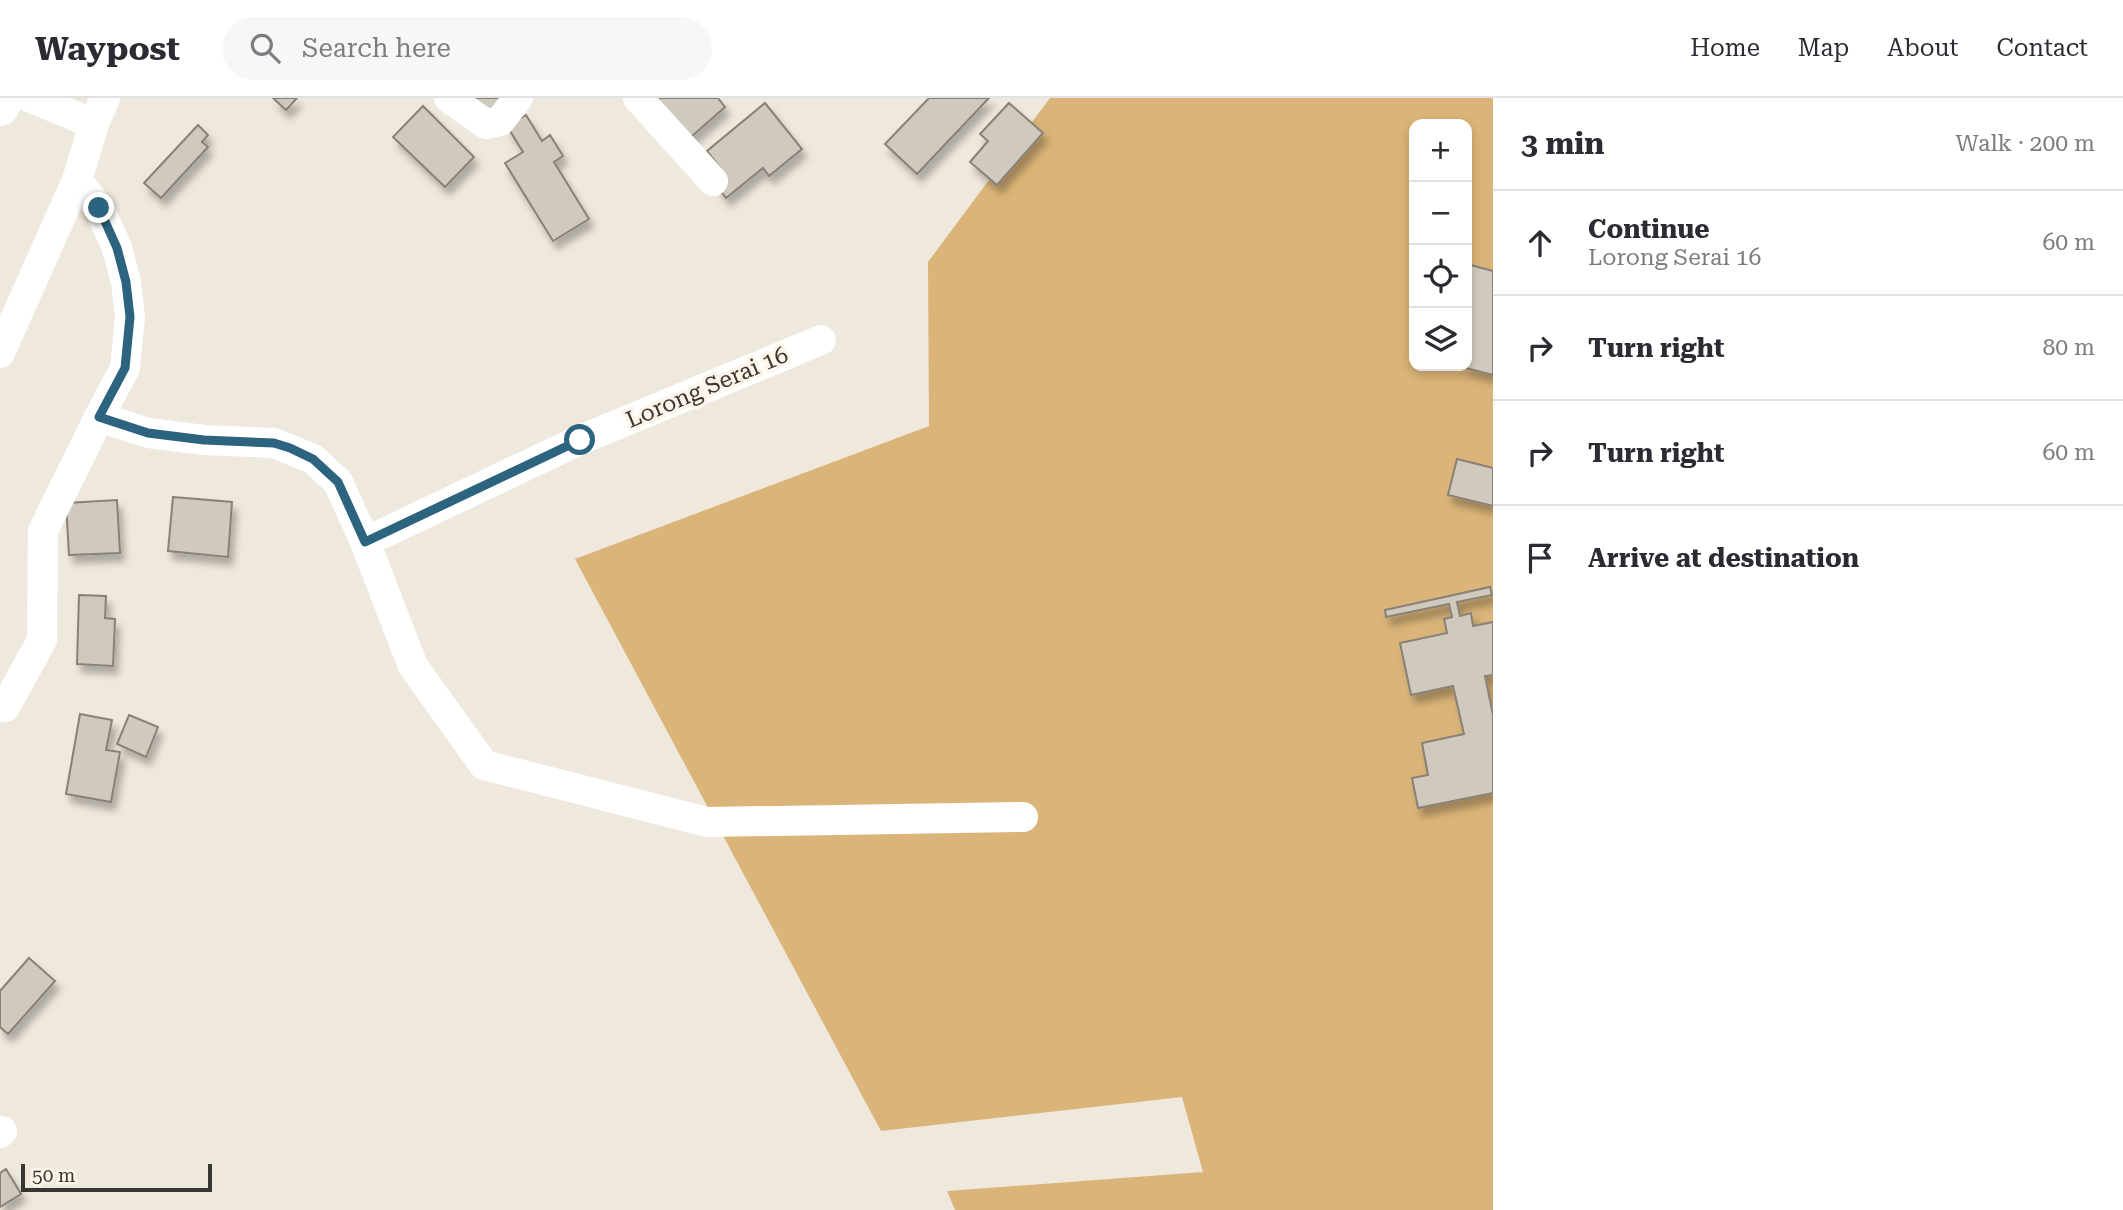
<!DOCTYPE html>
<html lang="en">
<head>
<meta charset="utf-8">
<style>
  body { margin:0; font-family:"Roboto Serif",serif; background:#f7f7f7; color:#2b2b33 }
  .controls { position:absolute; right:21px; top:21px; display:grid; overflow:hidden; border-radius:14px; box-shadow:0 4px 10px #0003 }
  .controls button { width:63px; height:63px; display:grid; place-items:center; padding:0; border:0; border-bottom:2px solid #e1e1e2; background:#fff; color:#2b2b33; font:35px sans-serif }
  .scale { position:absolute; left:21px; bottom:18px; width:191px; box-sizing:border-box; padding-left:7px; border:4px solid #393632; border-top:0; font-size:19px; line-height:24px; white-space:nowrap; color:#393632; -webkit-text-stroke:5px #fdf5e9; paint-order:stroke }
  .stop { position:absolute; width:21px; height:21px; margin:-16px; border:5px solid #2c637e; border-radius:50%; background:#fff }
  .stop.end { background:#2c637e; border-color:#fff; box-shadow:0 2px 7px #0008 }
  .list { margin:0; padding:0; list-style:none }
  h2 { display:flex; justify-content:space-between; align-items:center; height:91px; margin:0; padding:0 28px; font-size:30px }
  h2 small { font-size:23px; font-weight:400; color:#7c7c81 }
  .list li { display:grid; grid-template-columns:46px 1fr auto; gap:21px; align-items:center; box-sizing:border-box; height:105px; padding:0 28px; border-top:2px solid #e1e1e2 }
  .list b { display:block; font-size:26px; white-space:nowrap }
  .list p { margin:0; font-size:23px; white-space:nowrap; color:#7c7c81 }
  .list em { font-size:23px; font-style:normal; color:#7c7c81 }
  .icon { flex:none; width:38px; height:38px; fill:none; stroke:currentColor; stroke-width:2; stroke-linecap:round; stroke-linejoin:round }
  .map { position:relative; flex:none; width:1493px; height:1112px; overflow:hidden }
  header { display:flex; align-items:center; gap:42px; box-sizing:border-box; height:98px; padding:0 35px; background:#fff; border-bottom:2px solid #e1e1e2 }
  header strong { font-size:33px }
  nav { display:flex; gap:38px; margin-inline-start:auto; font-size:24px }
  .search { width:490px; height:63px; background:#f7f7f7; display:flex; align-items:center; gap:18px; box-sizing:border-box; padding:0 24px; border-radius:38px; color:#7c7c81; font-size:26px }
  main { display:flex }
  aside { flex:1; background:#fff }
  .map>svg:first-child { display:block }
  .forest { fill:#dab478; fill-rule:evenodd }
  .building { fill:#d0c9bd; stroke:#888177; stroke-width:2; filter:url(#shadow) }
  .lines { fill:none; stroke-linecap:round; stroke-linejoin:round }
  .street { stroke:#fff; stroke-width:30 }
  .secondary { stroke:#fff; stroke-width:38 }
  .route { stroke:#2c637e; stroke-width:9 }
  .labels { text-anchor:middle; stroke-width:7; stroke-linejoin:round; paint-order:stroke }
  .street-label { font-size:23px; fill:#393632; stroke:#fdf5e9 }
</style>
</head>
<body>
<header>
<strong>Waypost</strong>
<div class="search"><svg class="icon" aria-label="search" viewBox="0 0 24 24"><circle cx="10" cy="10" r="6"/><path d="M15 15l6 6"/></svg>Search here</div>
<nav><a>Home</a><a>Map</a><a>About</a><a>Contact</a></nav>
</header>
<main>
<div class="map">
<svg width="1493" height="1112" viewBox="0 0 1493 1112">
  <defs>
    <filter id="shadow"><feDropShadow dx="4.5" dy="8" stdDeviation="3.5" flood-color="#0004"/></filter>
  </defs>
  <rect width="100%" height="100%" fill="#efe8dc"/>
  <!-- forest -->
  <path class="forest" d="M 1050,0 L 1493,0 L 1493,1112 L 955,1112 L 947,1093 L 1203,1074 L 1182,999 L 881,1033 L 575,461 L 929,328 L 928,164 ZM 1414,26 L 1467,26 L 1467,268 L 1414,268 Z"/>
  <!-- building -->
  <path class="building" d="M 273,0 L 297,0 L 286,12 Z
    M 472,0 L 506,0 L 489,19 Z
    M 658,0 L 718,0 L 725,9 L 683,46 Z
    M 929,0 L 989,0 L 917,76 L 885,46 Z
    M 765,5 L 802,51 L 769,78 L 763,70 L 726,100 L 715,85 L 725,76 L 707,53 Z
    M 1009,5 L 1043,35 L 997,87 L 970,64 L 988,43 L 980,36 Z
    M 423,8 L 474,59 L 445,89 L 393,39 Z
    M 526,17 L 542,43 L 550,37 L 563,58 L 554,64 L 589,121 L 553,143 L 505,65 L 523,54 L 507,28 Z
    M 198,27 L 208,37 L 202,44 L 208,49 L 161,100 L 144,85 Z
    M 1467,166 L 1493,173 L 1493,277 L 1458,268 L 1467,268 Z
    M 1457,361 L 1493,370 L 1493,408 L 1448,397 Z
    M 173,399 L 232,404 L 228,459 L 168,453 Z
    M 117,402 L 120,455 L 69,457 L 66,405 Z
    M 1490,489 L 1492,497 L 1457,504 L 1460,518 L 1471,515 L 1473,528 L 1493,524 L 1493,577 L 1485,578 L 1493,617 L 1493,695 L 1418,710 L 1412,680 L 1428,677 L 1422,645 L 1464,636 L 1453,588 L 1411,597 L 1400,545 L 1447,535 L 1444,521 L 1452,519 L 1449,506 L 1386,519 L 1385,512 Z
    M 79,497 L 106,498 L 105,520 L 115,521 L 113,568 L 77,566 Z
    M 80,616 L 112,622 L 106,652 L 120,654 L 111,704 L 66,696 Z
    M 129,617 L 158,629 L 146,659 L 117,646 Z
    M 29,860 L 55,883 L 8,936 L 0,929 L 0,893 Z
    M 6,1071 L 21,1096 L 0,1109 L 0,1075 Z"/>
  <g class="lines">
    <!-- street -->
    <path class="street" d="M 31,0 L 94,26
      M 449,0 L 486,26 L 500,23 L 518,0
      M 638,0 L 713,83
      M 77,82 L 99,110 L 117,150 L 126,184 L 130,219 L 125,270 L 99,319 L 148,335 L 204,342 L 274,345 L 313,361 L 338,384 L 365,444 L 413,568 L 484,667 L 707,724 L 1023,719
      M 0,255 L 77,82 L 94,26 L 105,0
      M 365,444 L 580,342 L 821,242
      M 5,609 L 42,542 L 43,433 L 99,319
      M 0,1035 L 2,1033"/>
    <!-- secondary -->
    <path class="secondary" d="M 0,9 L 5,0"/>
  </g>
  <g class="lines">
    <!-- route -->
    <path class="route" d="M 99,110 L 117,150 L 126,184 L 130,219 L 125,270 L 99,319 L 148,335 L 204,342 L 274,345 L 290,350 L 313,361 L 338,384 L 365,444 L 580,342"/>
  </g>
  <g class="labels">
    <!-- street labels -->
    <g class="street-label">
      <text transform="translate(707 289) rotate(-23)" y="8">Lorong Serai 16</text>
    </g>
  </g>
</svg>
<div class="controls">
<button>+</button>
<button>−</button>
<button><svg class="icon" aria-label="locate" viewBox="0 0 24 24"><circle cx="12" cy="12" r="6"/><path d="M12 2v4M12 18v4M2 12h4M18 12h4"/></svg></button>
<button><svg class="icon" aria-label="layers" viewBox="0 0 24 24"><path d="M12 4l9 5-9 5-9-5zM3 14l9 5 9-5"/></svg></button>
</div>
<div class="scale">50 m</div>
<div class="stop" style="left:580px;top:342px"></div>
<div class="stop end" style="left:99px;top:110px"></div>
</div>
<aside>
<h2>3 min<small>Walk · 200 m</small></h2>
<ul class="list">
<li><svg class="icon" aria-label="ahead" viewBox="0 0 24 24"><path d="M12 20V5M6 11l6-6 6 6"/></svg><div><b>Continue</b><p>Lorong Serai 16</p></div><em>60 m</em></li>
<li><svg class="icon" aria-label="right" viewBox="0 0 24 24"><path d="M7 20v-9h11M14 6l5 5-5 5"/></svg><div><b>Turn right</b></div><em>80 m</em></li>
<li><svg class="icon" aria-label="right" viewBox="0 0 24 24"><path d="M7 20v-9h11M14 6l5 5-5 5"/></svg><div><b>Turn right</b></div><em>60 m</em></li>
<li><svg class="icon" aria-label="arrive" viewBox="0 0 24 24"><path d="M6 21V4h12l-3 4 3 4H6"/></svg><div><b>Arrive at destination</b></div></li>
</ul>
</aside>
</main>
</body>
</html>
